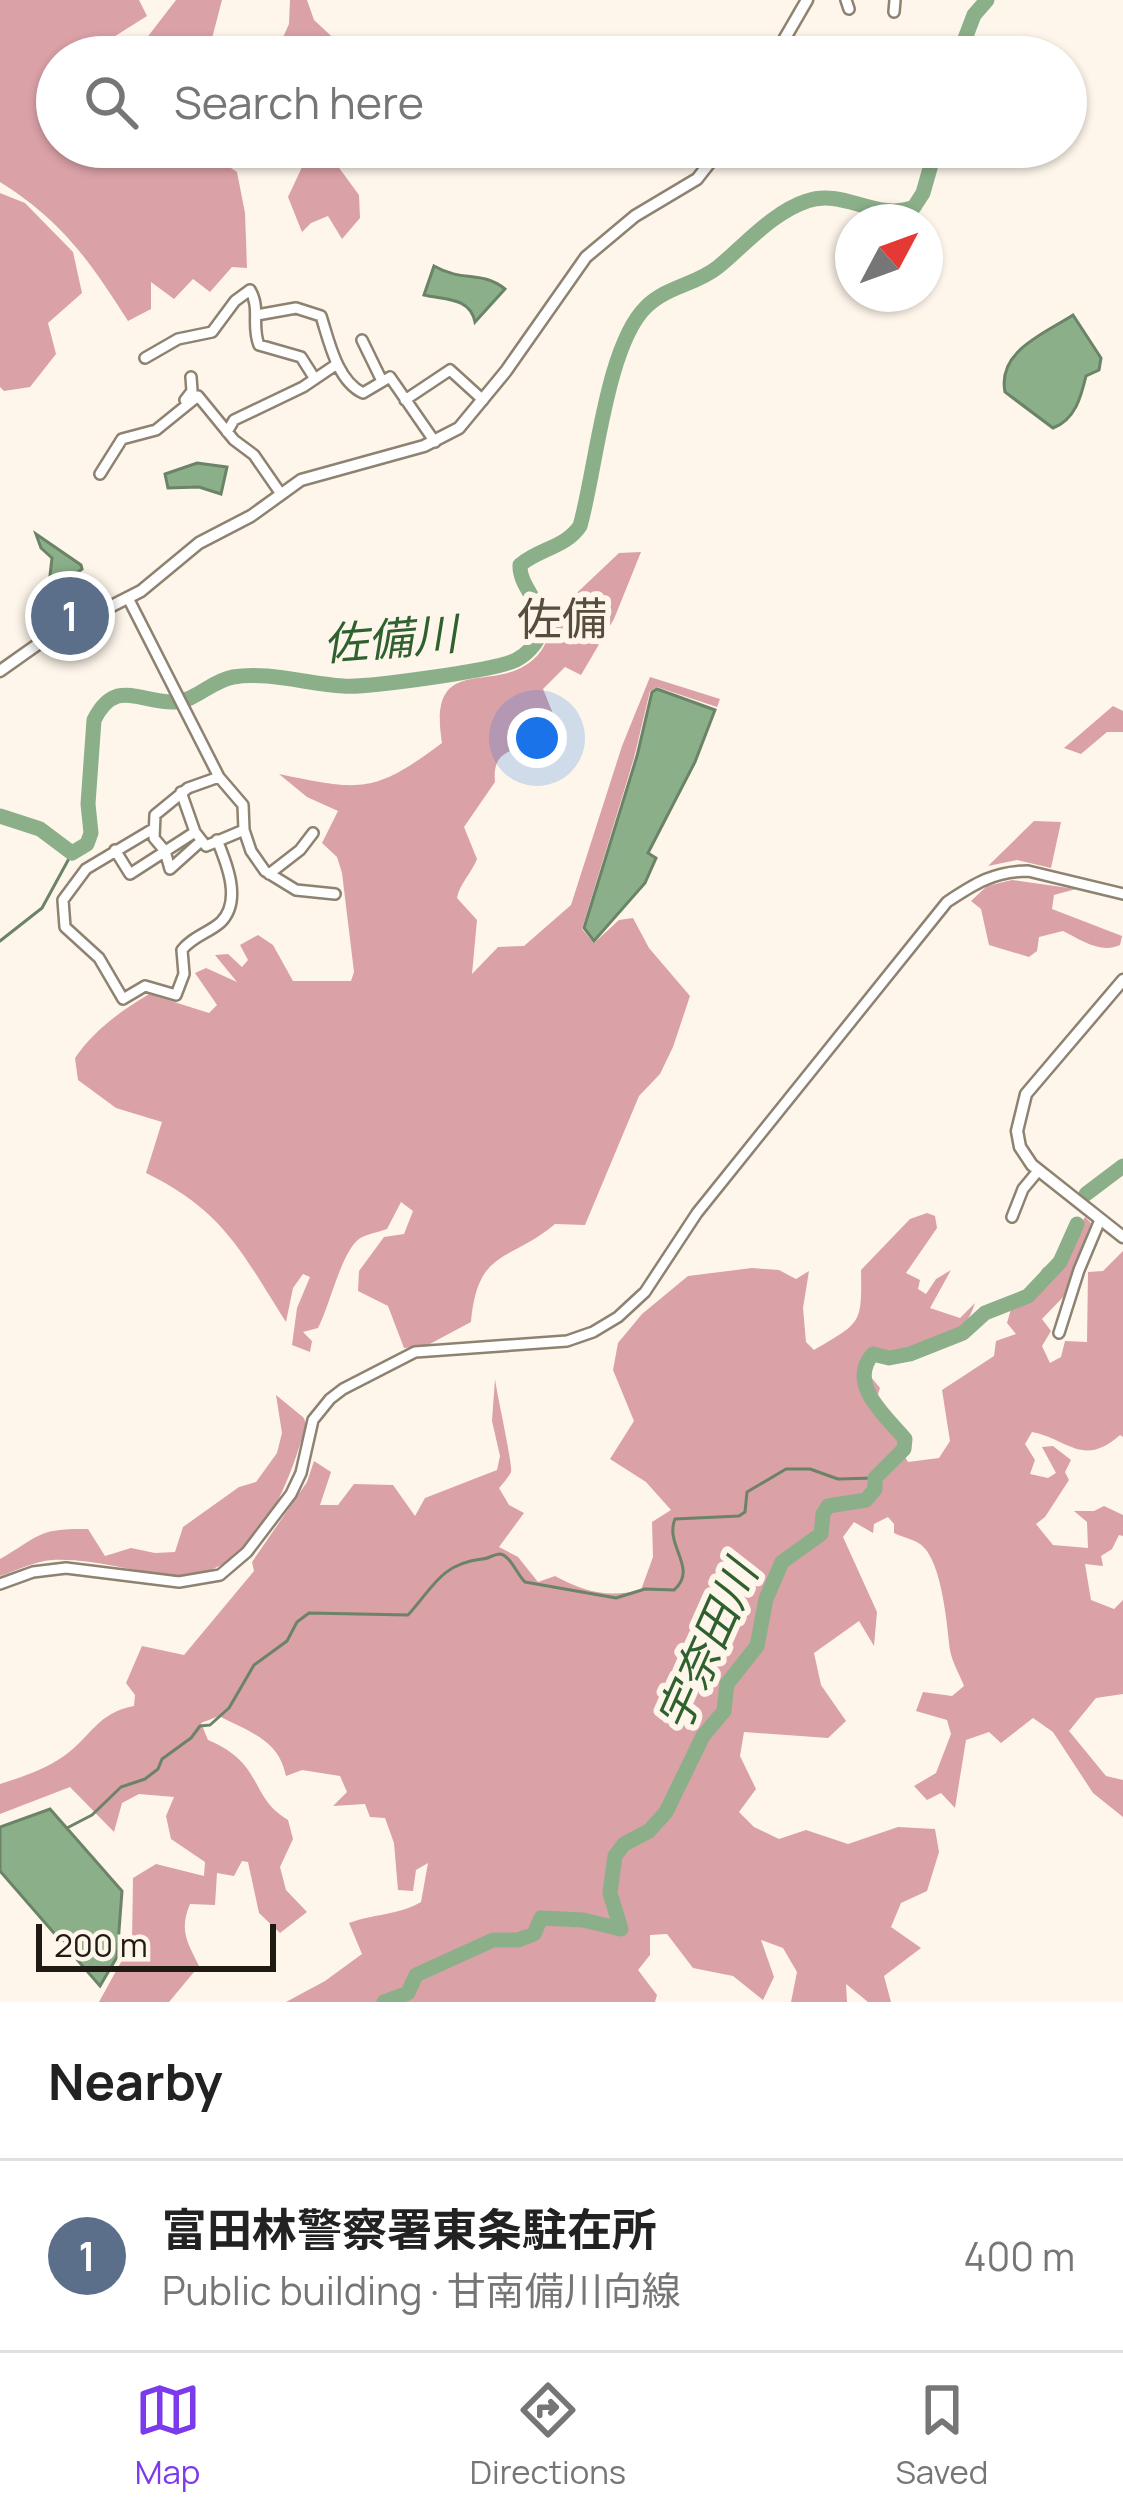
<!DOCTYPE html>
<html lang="en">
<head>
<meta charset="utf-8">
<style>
  body { margin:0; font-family:Manrope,"Noto Sans JP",sans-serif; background:#f2f2f2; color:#222 }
  .compass { position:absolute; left:835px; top:204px; width:108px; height:108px; border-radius:50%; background:#fff; box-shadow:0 3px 9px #0004; rotate:49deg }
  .scale { position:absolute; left:36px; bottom:30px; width:240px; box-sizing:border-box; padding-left:12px; border:6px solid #1f1b14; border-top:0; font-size:33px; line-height:42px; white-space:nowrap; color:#1f1b14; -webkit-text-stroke:9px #fef6eb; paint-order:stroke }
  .you { position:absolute; left:537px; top:738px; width:42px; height:42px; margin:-30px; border:9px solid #fff; border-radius:50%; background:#1a73e8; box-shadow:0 0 0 18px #1a73e833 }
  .badge { display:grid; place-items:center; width:78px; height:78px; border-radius:50%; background:#7c3aed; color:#fff; font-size:39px; font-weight:700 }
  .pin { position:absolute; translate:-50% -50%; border:6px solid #fff; box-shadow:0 3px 12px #0006 }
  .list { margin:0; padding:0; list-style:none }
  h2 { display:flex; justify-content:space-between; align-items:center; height:156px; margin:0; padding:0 48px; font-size:51px }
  h2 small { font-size:39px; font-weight:400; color:#767676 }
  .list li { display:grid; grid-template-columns:78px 1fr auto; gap:36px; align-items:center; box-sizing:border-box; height:192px; padding:0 48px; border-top:3px solid #e0e0e0 }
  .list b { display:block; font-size:45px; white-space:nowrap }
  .list p { margin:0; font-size:39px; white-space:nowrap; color:#767676 }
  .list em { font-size:39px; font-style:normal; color:#767676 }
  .icon { flex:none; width:66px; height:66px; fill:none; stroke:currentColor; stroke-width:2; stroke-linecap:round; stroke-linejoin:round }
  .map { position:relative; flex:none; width:1123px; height:2002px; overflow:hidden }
  .search { position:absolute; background:#fff; box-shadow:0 3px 9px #0004; left:36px; right:36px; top:36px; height:132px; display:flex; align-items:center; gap:30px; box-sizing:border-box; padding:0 42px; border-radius:66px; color:#767676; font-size:45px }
  .sheet { height:348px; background:#fff }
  nav { display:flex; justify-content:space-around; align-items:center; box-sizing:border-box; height:168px; border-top:3px solid #e0e0e0; background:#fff; font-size:33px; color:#767676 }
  nav a { display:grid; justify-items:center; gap:6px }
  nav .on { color:#7c3aed }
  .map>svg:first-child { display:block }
  .forest { fill:#daa1a7 }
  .water { fill:#8bb089; stroke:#6b8366; stroke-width:3 }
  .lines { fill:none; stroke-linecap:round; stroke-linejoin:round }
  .stream { stroke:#6b8366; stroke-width:3 }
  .river { stroke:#8bb089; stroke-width:15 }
  .minor-casing { stroke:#8e8271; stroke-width:14 }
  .major-casing { stroke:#8e8271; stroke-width:15 }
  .minor { stroke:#fff; stroke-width:9 }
  .major { stroke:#fff; stroke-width:10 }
  .labels { text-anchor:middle; stroke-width:12; stroke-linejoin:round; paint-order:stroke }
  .neighbourhood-label { font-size:45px; fill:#584d3d; stroke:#fef6eb }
  .water-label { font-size:45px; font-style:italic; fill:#2e612e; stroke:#fef6eb }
</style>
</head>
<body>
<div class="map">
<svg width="1123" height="2002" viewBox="0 0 1123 2002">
  <rect width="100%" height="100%" fill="#fef6eb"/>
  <!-- forest -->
  <path class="forest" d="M 0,0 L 139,0 L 147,16 L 93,50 L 89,57 L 57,57 L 57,147 L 201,148 L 237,172 L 245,213 L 247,268 L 232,267 L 210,292 L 193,279 L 174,299 L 151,282 L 151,309 L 128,321 C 90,261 61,220 0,182 Z
    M 176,0 L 222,0 L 210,46 L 190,47 L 186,57 L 132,57 Z
    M 290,0 L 307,0 L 314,20 L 354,57 L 274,57 L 289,24 Z
    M 310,150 L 326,150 L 359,195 L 360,218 L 342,239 L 328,216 L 311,223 L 302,232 L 288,197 Z
    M 0,193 L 25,203 L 73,252 L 82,293 L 48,323 L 56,354 L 30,387 L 4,391 L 0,387 Z
    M 641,552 L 614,619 L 581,675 L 565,667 L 543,689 L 554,716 C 548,725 543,736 534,741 C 511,753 492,750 495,782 L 464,827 L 477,859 C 472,872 459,885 457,898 L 477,920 L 472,974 L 498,947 L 524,946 L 571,905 L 622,746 L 650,677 L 720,699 L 717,707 L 657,687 L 650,691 L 634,758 L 582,929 L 594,943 L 619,920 L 633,918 L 649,948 L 690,996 L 673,1047 L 660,1074 L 639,1096 L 585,1225 L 555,1224 C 509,1263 478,1247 471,1322 L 426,1346 L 404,1348 L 388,1306 L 358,1291 L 359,1271 L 384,1237 L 404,1234 L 413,1211 L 401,1202 L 387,1229 C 379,1232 366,1234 359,1239 C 341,1253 330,1305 318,1328 L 303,1332 L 312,1341 L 310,1352 L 292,1345 L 297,1308 L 310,1277 L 303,1274 L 293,1288 L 286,1322 C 242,1253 224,1211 146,1173 L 162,1122 L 116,1108 L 78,1080 L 75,1058 C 94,1030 121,1011 149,994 L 209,1013 L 217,1005 L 195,973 L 206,968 L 237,982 L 215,955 L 228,954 L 242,967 L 248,960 L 240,945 L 258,935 L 273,945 L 293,981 L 351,981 L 354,972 L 342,873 L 337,857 L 322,843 L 338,811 L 307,797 L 279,774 C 361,791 374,794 442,743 C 426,644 503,702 541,651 C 552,636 547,623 550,606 L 563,606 L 619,553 Z
    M 1113,706 L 1123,711 L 1123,732 L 1107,732 L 1081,754 L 1064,748 Z
    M 1034,821 L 1061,822 L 1051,868 L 1017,860 L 988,866 Z
    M 1012,880 L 1076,889 L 1054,895 L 1052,909 L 1122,936 L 1120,945 C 1101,954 1081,940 1063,931 L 1039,937 L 1037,951 L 1029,957 L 989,945 L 981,909 L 971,901 L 987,886 Z
    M 927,1213 L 935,1216 L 937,1228 L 906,1273 L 920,1280 L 918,1289 L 926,1294 L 936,1279 L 951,1270 L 930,1308 L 960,1318 L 975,1303 C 966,1333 940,1349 909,1356 C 890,1360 880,1356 865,1370 L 880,1388 L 874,1407 L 902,1425 L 900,1448 L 908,1462 L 939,1458 L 950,1441 L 942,1390 L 994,1356 L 996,1341 L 1016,1334 L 1007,1323 L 1013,1302 L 1030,1288 L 1043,1268 L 1063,1256 L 1085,1217 L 1091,1223 L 1066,1294 L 1042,1319 L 1051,1331 L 1042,1346 L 1050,1363 L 1061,1357 L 1065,1341 L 1087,1342 L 1088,1272 L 1103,1271 L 1123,1251 L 1123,1437 L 1120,1435 C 1083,1468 1068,1439 1032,1432 L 1025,1444 L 1035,1460 L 1030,1474 L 1048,1478 L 1056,1473 L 1042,1447 L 1053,1446 L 1071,1460 L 1065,1472 L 1069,1480 L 1045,1517 L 1036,1524 L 1053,1545 L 1088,1548 L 1087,1522 L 1074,1511 L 1094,1511 L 1104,1506 L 1123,1515 L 1123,1536 L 1119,1535 L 1112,1549 L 1101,1556 L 1103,1566 L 1085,1564 L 1091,1600 L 1114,1609 L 1123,1600 L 1123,1694 L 1096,1698 L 1069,1731 L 1106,1776 L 1123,1780 L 1123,1817 L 1093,1793 L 1053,1732 L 1033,1718 L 1001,1743 L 989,1732 L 966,1740 L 955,1808 L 941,1793 L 927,1800 L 914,1786 L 936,1773 L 951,1734 L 947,1720 L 916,1711 L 923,1692 L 952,1696 L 964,1686 C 960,1675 952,1662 950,1650 C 947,1625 942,1559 920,1544 C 913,1539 902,1537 894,1533 L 894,1524 L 888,1517 L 874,1524 L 873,1533 L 854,1522 L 843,1537 L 877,1612 L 874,1646 L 859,1621 L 814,1653 L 821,1685 L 846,1721 L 828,1738 L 744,1732 L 740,1756 L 756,1789 L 739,1812 L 754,1827 L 779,1839 L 806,1830 L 848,1844 L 898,1827 L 935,1829 L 939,1852 L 927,1891 L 901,1903 L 891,1927 L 921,1948 L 884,1976 L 891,2002 L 868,2002 L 846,1984 L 847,2002 L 791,2002 L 797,1972 L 783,1948 L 761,1940 L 774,1977 L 763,2000 L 733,1976 L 693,1968 L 667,1934 L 650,1935 L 650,1955 L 638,1970 L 657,1995 L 655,2002 L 286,2002 L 325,1981 L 362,1954 L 349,1923 C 373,1914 399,1915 421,1902 L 428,1863 L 416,1870 L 413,1891 L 398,1890 L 394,1843 L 385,1818 L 370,1817 L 365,1804 L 333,1806 L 347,1792 L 340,1776 L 302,1770 L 286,1776 C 279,1740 250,1732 219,1716 L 201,1723 L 208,1740 C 265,1764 248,1796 288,1820 L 293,1839 L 280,1867 L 286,1890 L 307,1912 L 280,1933 L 259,1913 L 248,1862 L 242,1861 L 234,1876 L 217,1873 L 215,1905 L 190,1904 C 179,1930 187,1942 199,1966 L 169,2002 L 99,2002 L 132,1942 L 133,1878 L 156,1864 L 204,1876 L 205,1862 L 171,1839 L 166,1816 L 174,1797 L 139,1794 L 122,1803 L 114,1832 L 70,1787 L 0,1814 L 0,1784 C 22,1777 44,1770 64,1756 C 92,1736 97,1713 134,1706 L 135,1695 L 126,1683 L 142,1646 L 184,1655 L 254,1571 L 252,1562 L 307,1482 L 314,1461 L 331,1472 L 320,1505 L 338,1505 L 354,1484 L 393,1485 L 415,1516 L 425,1498 L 497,1470 L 500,1456 L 492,1421 L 495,1379 C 497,1394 513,1466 511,1472 C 510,1475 501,1486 499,1488 L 509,1505 L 524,1513 L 499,1547 L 518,1557 L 538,1582 L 555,1576 C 585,1592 607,1598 641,1590 L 653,1557 L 652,1522 L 671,1510 L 646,1482 L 610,1459 L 634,1421 L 613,1370 L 618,1343 L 642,1314 L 688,1276 L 752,1268 L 779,1270 L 796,1279 L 809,1271 L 803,1308 L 806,1342 L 814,1350 C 861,1322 862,1325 861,1270 L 910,1219 Z
    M 276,1395 L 304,1418 L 306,1425 C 287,1491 253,1581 171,1575 C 131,1572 93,1558 52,1560 C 35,1561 16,1571 0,1576 L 0,1559 C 40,1536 37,1528 88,1529 L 105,1556 L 131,1548 L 155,1553 L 175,1552 L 183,1527 L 239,1487 L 256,1482 L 277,1453 L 282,1433 Z"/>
  <!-- water -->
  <path class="water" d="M 434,266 C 464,283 481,270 505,289 L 475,322 C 470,297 445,300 424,295 Z
    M 1073,315 L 1101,358 L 1099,370 L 1086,376 C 1081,397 1075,420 1053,428 L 1005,392 C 997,351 1044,334 1073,315 Z
    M 197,463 L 227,467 L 221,494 L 199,487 L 168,488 L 165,474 Z
    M 36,534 L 81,565 L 82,569 L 48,593 L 52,558 L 41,548 Z
    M 657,689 L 715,710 L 695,762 L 648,853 L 656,858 L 645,883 L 594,941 L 584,928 L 637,756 L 652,692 Z
    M 50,1809 L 122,1891 L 117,1957 L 100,1986 L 0,1871 L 0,1827 Z"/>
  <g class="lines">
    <!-- stream -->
    <path class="stream" d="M 0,941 L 42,908 L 72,853
      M 67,1828 L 92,1815 L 121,1787 L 145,1779 L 158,1769 L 162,1759 L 191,1738 L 200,1726 L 210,1725 L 229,1708 L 254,1665 L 287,1641 L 297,1622 L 309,1613 L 408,1615 C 433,1588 440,1564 482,1559 C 488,1559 494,1554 500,1554 C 510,1555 518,1576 525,1582 L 616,1598 L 645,1589 L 674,1590 C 699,1568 664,1546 675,1519 L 739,1516 L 745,1512 L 747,1492 L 786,1469 L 810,1469 L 838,1479 L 875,1478"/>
    <!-- river -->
    <path class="river" d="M 958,57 L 974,15 L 987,0
      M 0,816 L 40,829 L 72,853 L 87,844 L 91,833 L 88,804 L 94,720 C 116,677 139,703 174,702 C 196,701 211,681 233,677 C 267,671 308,684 343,686 C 368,688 495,670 516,660 C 526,655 537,644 540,633 C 548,606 519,589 520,565 C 540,548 565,548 580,526 C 596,470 606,346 646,307 C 667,286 696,285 718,267 C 745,245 773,212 807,201 C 843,188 878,222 914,207 L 923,193 L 936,147
      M 1086,1194 L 1123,1166
      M 384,2002 L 408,1993 L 416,1975 L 493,1940 L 518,1940 L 534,1934 L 541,1918 L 583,1920 L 621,1929 L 610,1893 L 615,1856 L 624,1844 L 649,1831 L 666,1812 L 703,1736 L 724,1711 L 727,1684 L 757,1646 L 766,1599 L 782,1562 L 821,1534 L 823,1514 L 828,1506 L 866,1500 L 875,1489 L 875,1478 L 904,1449 L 905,1439 C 887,1417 846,1384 873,1354 L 889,1358 L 910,1354 L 963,1333 L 985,1313 L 1028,1296 L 1060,1262 L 1077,1224"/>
    <!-- minor casing -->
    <g class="minor-casing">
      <path id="minor" d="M 846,0 L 849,9
        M 894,12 L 895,0
        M 257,315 L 296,308 L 321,316 C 329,341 337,381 363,393 L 390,377 L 435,442
        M 362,340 L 382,381
        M 145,358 L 178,339 L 212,332 L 235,301 L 250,290 C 261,308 251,326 259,345 L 301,357 L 315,379
        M 185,400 L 192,391 L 191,377
        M 405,400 L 450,370 L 483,400
        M 227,432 L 234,420 L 303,387 L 337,364
        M 100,474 L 122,439 L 156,430 L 198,396 L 234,440 L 254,455 L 281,494
        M 128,598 L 219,777 L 243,805 L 244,830 L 251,851 L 265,871 L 296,890 L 335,894
        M 181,792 L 195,832
        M 153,829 L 86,869 L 63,900 L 65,927 L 99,958 L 123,999 L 145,986 L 176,995 L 184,974 L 182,950 C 193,936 209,933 221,922 C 242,901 227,864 217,840
        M 200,842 L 170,869 L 165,851 L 154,838 L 155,815 L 188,788 L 219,777
        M 115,850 L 130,874 L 195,832 L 206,846 L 244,830
        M 269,874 L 300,850 L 313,833
        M 1012,1217 L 1023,1189 L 1038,1171
        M 1059,1333 L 1079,1270 L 1100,1220
        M 0,1584 L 33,1572 L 66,1568 L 179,1582 L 220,1575 L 247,1552 L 291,1494 L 301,1473 L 313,1420 L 330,1399 L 343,1389 L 415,1352 L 567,1341 L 593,1332 L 618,1317 L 645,1292 L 697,1213 L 947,902 C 974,884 994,871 1028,871 L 1123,894"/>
    </g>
    <!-- major casing -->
    <g class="major-casing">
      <path id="major" d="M 774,57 L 807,0
        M 0,671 L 41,642 L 141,591 L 199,543 L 251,516 L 301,480 L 424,446 L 459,428 L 506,371 L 586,257 L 635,216 L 697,179 L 722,147
        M 1123,980 L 1026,1094 L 1017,1131 L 1020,1147 L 1032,1165 L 1123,1237"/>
    </g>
    <!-- minor -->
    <use href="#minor" class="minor"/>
    <!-- major -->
    <use href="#major" class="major"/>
  </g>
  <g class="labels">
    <!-- neighbourhood labels -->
    <g class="neighbourhood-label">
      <text x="562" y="635">佐備</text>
    </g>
    <!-- water labels -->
    <g class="water-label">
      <text transform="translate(390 639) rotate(-5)" y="16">佐備川</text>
      <text transform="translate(707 1646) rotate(-66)" y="16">宇奈田川</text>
    </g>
  </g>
</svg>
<svg class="compass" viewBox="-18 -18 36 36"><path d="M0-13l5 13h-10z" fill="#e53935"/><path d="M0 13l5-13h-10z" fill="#767676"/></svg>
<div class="scale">200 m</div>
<div class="you"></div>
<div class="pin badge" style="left:70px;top:616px;background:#5c6f8a">1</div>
<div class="search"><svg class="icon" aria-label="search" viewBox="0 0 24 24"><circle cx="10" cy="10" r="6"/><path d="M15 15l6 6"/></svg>Search here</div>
</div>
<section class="sheet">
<h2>Nearby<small></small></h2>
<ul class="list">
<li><span class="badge" style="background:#5c6f8a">1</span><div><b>富田林警察署東条駐在所</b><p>Public building · 甘南備川向線</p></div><em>400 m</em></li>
</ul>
</section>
<nav>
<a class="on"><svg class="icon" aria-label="map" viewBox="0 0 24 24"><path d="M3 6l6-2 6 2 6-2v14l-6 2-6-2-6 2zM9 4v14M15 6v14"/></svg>Map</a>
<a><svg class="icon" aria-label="directions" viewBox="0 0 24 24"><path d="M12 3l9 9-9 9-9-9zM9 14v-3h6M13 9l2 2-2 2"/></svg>Directions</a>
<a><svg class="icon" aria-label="saved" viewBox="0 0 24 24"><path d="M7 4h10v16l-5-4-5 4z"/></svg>Saved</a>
</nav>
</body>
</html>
